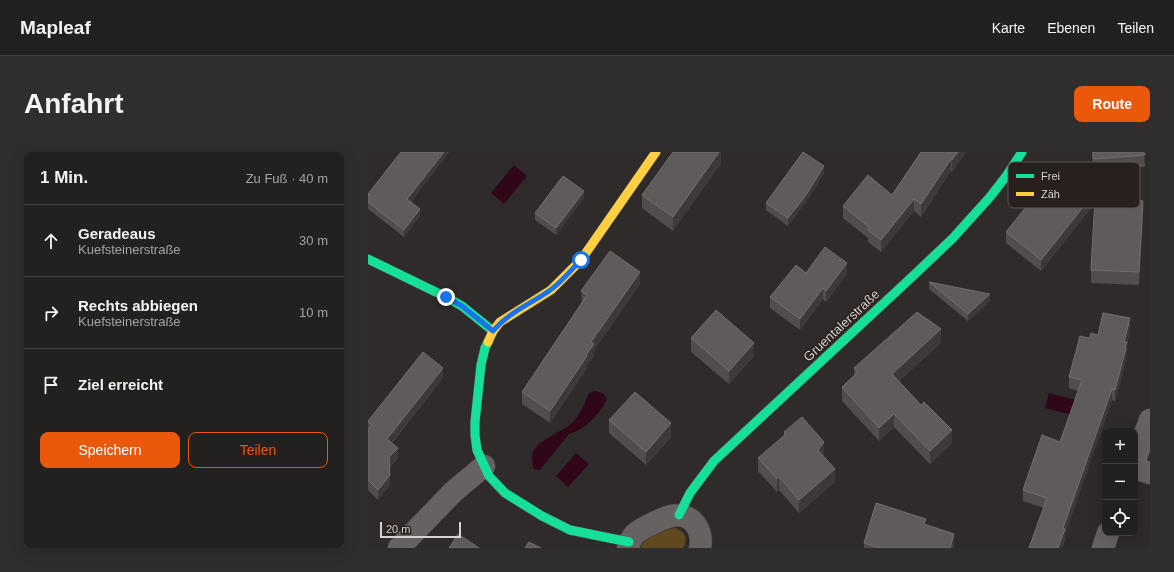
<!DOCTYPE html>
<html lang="de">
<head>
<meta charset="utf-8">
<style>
  body { margin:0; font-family:Helvetica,sans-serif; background:#2f2d2d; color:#f1f3f6 }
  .controls { position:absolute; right:12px; bottom:12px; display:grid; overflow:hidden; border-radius:8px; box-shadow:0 4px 16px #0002 }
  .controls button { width:36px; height:36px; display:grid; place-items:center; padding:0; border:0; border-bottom:1px solid #403e3e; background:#232020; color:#f1f3f6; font:20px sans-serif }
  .scale { position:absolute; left:12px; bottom:10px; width:81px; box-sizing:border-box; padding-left:4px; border:2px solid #d7d1cf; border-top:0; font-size:11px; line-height:14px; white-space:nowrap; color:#d7d1cf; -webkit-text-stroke:3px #28201d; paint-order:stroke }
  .stop { position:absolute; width:12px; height:12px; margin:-9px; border:3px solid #1a73e8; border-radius:50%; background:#fff }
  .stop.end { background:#1a73e8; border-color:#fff; box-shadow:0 1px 4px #0008 }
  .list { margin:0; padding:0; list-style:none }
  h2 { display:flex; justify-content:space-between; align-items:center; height:52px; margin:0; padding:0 16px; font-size:17px }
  h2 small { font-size:13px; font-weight:400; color:#a3a3a5 }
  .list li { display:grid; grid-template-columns:26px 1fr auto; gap:12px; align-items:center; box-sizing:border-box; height:72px; padding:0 16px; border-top:1px solid #403e3e }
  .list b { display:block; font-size:15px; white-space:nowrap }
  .list p { margin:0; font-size:13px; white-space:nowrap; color:#a3a3a5 }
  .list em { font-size:13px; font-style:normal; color:#a3a3a5 }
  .actions { display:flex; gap:8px; padding:12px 16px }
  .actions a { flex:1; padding:9px 0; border:1px solid #ea580c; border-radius:8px; text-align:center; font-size:14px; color:#ea580c }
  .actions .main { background:#ea580c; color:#fff }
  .icon { flex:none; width:22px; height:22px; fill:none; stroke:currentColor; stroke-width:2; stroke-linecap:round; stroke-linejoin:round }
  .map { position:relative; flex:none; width:782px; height:396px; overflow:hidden; border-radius:8px }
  header { display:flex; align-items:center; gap:24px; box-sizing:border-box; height:56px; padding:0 20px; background:#232020; border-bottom:1px solid #403e3e }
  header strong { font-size:19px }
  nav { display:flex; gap:22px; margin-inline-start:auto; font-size:14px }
  .intro { display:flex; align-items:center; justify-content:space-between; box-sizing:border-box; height:96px; padding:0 24px }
  h1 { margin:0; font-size:28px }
  .button { padding:10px 18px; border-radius:8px; background:#ea580c; color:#fff; font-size:14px; font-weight:700 }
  main { display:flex; gap:24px; padding:0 24px }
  aside { flex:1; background:#232020; border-radius:8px; box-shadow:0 4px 16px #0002 }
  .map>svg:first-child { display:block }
  .green { fill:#60491e }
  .water { fill:#2f0718 }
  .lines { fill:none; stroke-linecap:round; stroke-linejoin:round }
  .street-casing { stroke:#4d4948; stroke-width:23 }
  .fast-casing { stroke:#4d4948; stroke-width:10 }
  .slow-casing { stroke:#4d4948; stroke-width:10 }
  .street { stroke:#656261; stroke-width:22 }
  .fast { stroke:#16e098; stroke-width:9 }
  .slow { stroke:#ffcf43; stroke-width:9 }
  .wall { fill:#524d4d }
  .shaded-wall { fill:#3e3939 }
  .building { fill:#605b5b; stroke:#736e6d }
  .route { stroke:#1a73e8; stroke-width:5 }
  .labels { text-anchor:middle; stroke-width:3; stroke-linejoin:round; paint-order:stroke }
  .street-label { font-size:13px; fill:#d7d1cf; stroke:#28201d }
  .key { fill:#28201d; stroke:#5d5552; stroke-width:1 }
  .key-label { font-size:11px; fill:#d7d1cf }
</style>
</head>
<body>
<header>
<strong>Mapleaf</strong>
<nav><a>Karte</a><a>Ebenen</a><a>Teilen</a></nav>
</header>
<div class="intro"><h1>Anfahrt</h1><a class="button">Route</a></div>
<main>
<aside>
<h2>1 Min.<small>Zu Fuß · 40 m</small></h2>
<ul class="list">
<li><svg class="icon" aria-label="ahead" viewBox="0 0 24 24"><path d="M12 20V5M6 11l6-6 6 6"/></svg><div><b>Geradeaus</b><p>Kuefsteinerstraße</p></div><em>30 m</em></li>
<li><svg class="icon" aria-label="right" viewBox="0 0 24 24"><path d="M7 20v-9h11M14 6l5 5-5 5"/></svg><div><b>Rechts abbiegen</b><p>Kuefsteinerstraße</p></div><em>10 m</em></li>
<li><svg class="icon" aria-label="arrive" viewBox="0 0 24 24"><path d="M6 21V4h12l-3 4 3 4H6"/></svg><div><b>Ziel erreicht</b></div></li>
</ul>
<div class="actions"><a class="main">Speichern</a><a>Teilen</a></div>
</aside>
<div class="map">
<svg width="782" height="396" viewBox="0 0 782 396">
  <rect width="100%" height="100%" fill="#2f2b2a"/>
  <!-- green -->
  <path class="green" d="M 307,376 C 317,379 321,386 315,396 L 273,396 C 274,393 274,392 276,390 C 281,385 299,377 307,376 Z"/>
  <!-- water -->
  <path class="water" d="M 146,13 L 159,24 L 136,52 L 123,41 Z
    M 227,239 L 235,241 L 239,247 C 231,263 218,277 201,282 L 172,318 L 166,317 C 164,311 163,304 166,298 C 171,288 198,278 206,269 C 213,261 217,250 221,241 Z
    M 681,241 L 712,249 L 708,264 L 677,256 Z
    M 208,301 L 221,312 L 200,335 L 188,324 Z"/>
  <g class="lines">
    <!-- street casing -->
    <g class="street-casing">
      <path id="street" d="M 767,308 L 782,268
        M 767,316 L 782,321
        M 31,396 L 85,340 L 116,314
        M 260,396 C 261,391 263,386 267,382 C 272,377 295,366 303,364 C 323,359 336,378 332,396
        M 735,396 L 740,381"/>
    </g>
    <!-- fast casing -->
    <g class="fast-casing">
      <path id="fast" d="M 0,107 L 78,145 L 94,154 L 125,179
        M 120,190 L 117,196 L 113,213 L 107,270 L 107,283 L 109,298 L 121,324 L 137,341 L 174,364 L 202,378 L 261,390
        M 311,363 L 322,341 L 346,309 L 545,124 L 585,86 L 622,45 L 639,23 L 654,0"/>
    </g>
    <!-- slow casing -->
    <g class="slow-casing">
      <path id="slow" d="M 120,190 L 125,179 L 132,170 L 183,138 L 213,108 L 288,0"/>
    </g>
    <!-- street -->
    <use href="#street" class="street"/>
    <!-- fast -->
    <use href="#fast" class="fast"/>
    <!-- slow -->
    <use href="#slow" class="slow"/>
  </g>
  <!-- wall -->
  <path class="wall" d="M 33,0 L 81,0 L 43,50 L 52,64 L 36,85 L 0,57 L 0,42 Z
    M 353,0 L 353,11 L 305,79 L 274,56 L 274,43 Z
    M 553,0 L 598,0 L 584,20 L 583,19 L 553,65 L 546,59 L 513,100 L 500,90 L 500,86 L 475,66 L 475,54 L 524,43 Z
    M 724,0 L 776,0 L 777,15 L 725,19 Z
    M 456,21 L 438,50 L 420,74 L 398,58 L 398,51 Z
    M 216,46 L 188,83 L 167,68 L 167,61 Z
    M 728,47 L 775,62 L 771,133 L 723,131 L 723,118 Z
    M 723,56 L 673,119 L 638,91 L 638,80 Z
    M 438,121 L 479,122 L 458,150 L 455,147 L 432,178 L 402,156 L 402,145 Z
    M 561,130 L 622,149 L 600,169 L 561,137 Z
    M 272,132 L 226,198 L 226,204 L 219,213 L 219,216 L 182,271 L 154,252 L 154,240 L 214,151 L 213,139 Z
    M 762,178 L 759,192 L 758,208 L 747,249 L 744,248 L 697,382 L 697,388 L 694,396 L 661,396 L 676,356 L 655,349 L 655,338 L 692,290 L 710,239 L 701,236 L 701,225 L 721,186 L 730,183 Z
    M 323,186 L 386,204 L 361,232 L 323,200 Z
    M 573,191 L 531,229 L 584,291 L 562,312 L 526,275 L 511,289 L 474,249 L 474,235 L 486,224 L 486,216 Z
    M 75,226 L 24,291 L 30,306 L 22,315 L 22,333 L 10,348 L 0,338 L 0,269 Z
    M 241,268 L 303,285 L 278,313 L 241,281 Z
    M 416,280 L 456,303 L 455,304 L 467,330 L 431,361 L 411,338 L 409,340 L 390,319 L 390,306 L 416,284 Z
    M 558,373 L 586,393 L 585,396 L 496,396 L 496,391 Z"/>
  <!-- shaded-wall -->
  <path class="shaded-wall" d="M 76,0 L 81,0 L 39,55 L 39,47 Z
    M 351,0 L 353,0 L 353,11 L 305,79 L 305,65 Z
    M 590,0 L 598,0 L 584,20 L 584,8 Z
    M 583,7 L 583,19 L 553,65 L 553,52 Z
    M 456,14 L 456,21 L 438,50 L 420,74 L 420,66 Z
    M 216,39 L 216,46 L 188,83 L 188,76 Z
    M 723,45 L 723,56 L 673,119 L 673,108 Z
    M 546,47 L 546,59 L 513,100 L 513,88 Z
    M 775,49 L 775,62 L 771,133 L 771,120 Z
    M 52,57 L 52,64 L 36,85 L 36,78 Z
    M 479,111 L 479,122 L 458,150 L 458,139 Z
    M 272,120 L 272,132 L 226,198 L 226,204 L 219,213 L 219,216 L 182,271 L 182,259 L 218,203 L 223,190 Z
    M 455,136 L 455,147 L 432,178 L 432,167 Z
    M 622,142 L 622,149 L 600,169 L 600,162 Z
    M 762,166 L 762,178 L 759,192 L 758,208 L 747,249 L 747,238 L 756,190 Z
    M 573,177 L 573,191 L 524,235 L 524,222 Z
    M 386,191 L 386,204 L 361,232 L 361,219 Z
    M 75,216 L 75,226 L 19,296 L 19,287 Z
    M 744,237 L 744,248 L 697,382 L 697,388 L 694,396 L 690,396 L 695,376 Z
    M 526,262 L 526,275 L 511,289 L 511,276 Z
    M 303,271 L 303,285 L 278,313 L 278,300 Z
    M 584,278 L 584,291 L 562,312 L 562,299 Z
    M 456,290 L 456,303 L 450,312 L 450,298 Z
    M 30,296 L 30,306 L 21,315 L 21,305 Z
    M 467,317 L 467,330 L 431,361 L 431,348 Z
    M 22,323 L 22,333 L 10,348 L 10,338 Z
    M 411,325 L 411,338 L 409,340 L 409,327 Z
    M 586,382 L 586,393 L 585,396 L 582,396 Z"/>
  <!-- building -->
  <path class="building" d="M 33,0 L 76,0 L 39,47 L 52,57 L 36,78 L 0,50 L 0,42 Z
    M 305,0 L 351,0 L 305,65 L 274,43 Z
    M 435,0 L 456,14 L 438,43 L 420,66 L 398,51 Z
    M 553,0 L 590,0 L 584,8 L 583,7 L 553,52 L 546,47 L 513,88 L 500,78 L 501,75 L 475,54 L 500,23 L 524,43 Z
    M 725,0 L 776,0 L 777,3 L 725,7 Z
    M 195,24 L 216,39 L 188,76 L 167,61 Z
    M 694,24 L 723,45 L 673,108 L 638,80 L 669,41 L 676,47 Z
    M 727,46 L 728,47 L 728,46 L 775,49 L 771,120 L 723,118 Z
    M 457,95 L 479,111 L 458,139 L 455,136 L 432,167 L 402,145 L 428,113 L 438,121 Z
    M 242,99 L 272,120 L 223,190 L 226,192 L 218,203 L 219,204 L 182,259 L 154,240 L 219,143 L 213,139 Z
    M 561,130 L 622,142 L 600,162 Z
    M 348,158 L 386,191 L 361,219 L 323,186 Z
    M 549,160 L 573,177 L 524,222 L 553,253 L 556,250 L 584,278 L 562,299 L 526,262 L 511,276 L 474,235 L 490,220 L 486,216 Z
    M 735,161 L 762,166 L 756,190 L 759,190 L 757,196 L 758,196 L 747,238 L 744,237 L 695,376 L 697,377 L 690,396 L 661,396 L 679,346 L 655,338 L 674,283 L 692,290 L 714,228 L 701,225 L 712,184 L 721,186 L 723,181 L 730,183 Z
    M 55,200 L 75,216 L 19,287 L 30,296 L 21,305 L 22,323 L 10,338 L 0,328 L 0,277 L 4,273 L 0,270 L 0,269 Z
    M 267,240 L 303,271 L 278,300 L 241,268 Z
    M 434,265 L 456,290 L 450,298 L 467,317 L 431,348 L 411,325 L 409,327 L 390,306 L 418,282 L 416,280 Z
    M 508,351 L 558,367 L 556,372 L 586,382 L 582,396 L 511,396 L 496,391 Z
    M 90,382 L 111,396 L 81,396 Z
    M 161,390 L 173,396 L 157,396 Z"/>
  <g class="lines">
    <!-- route -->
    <path class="route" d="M 78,145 L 94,154 L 125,179 C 140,161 162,152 181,139 C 193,131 203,118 213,108"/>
  </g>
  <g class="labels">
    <!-- street labels -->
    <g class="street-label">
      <text transform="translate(473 173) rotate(-43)" y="5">Gruentalerstraße</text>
    </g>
  </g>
  <!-- legend -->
  <rect x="640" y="10" width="132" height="46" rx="6" class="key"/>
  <rect x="648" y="22" width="18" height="4" fill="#16e098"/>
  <rect x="648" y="40" width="18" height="4" fill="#ffcf43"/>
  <g class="key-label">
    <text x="673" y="28">Frei</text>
    <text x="673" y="46">Zäh</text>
  </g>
</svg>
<div class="controls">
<button>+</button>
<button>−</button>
<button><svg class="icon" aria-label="locate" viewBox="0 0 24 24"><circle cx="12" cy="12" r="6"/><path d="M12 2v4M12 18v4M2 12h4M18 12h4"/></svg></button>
</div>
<div class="scale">20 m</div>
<div class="stop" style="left:213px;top:108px"></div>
<div class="stop end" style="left:78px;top:145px"></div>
</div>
</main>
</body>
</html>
